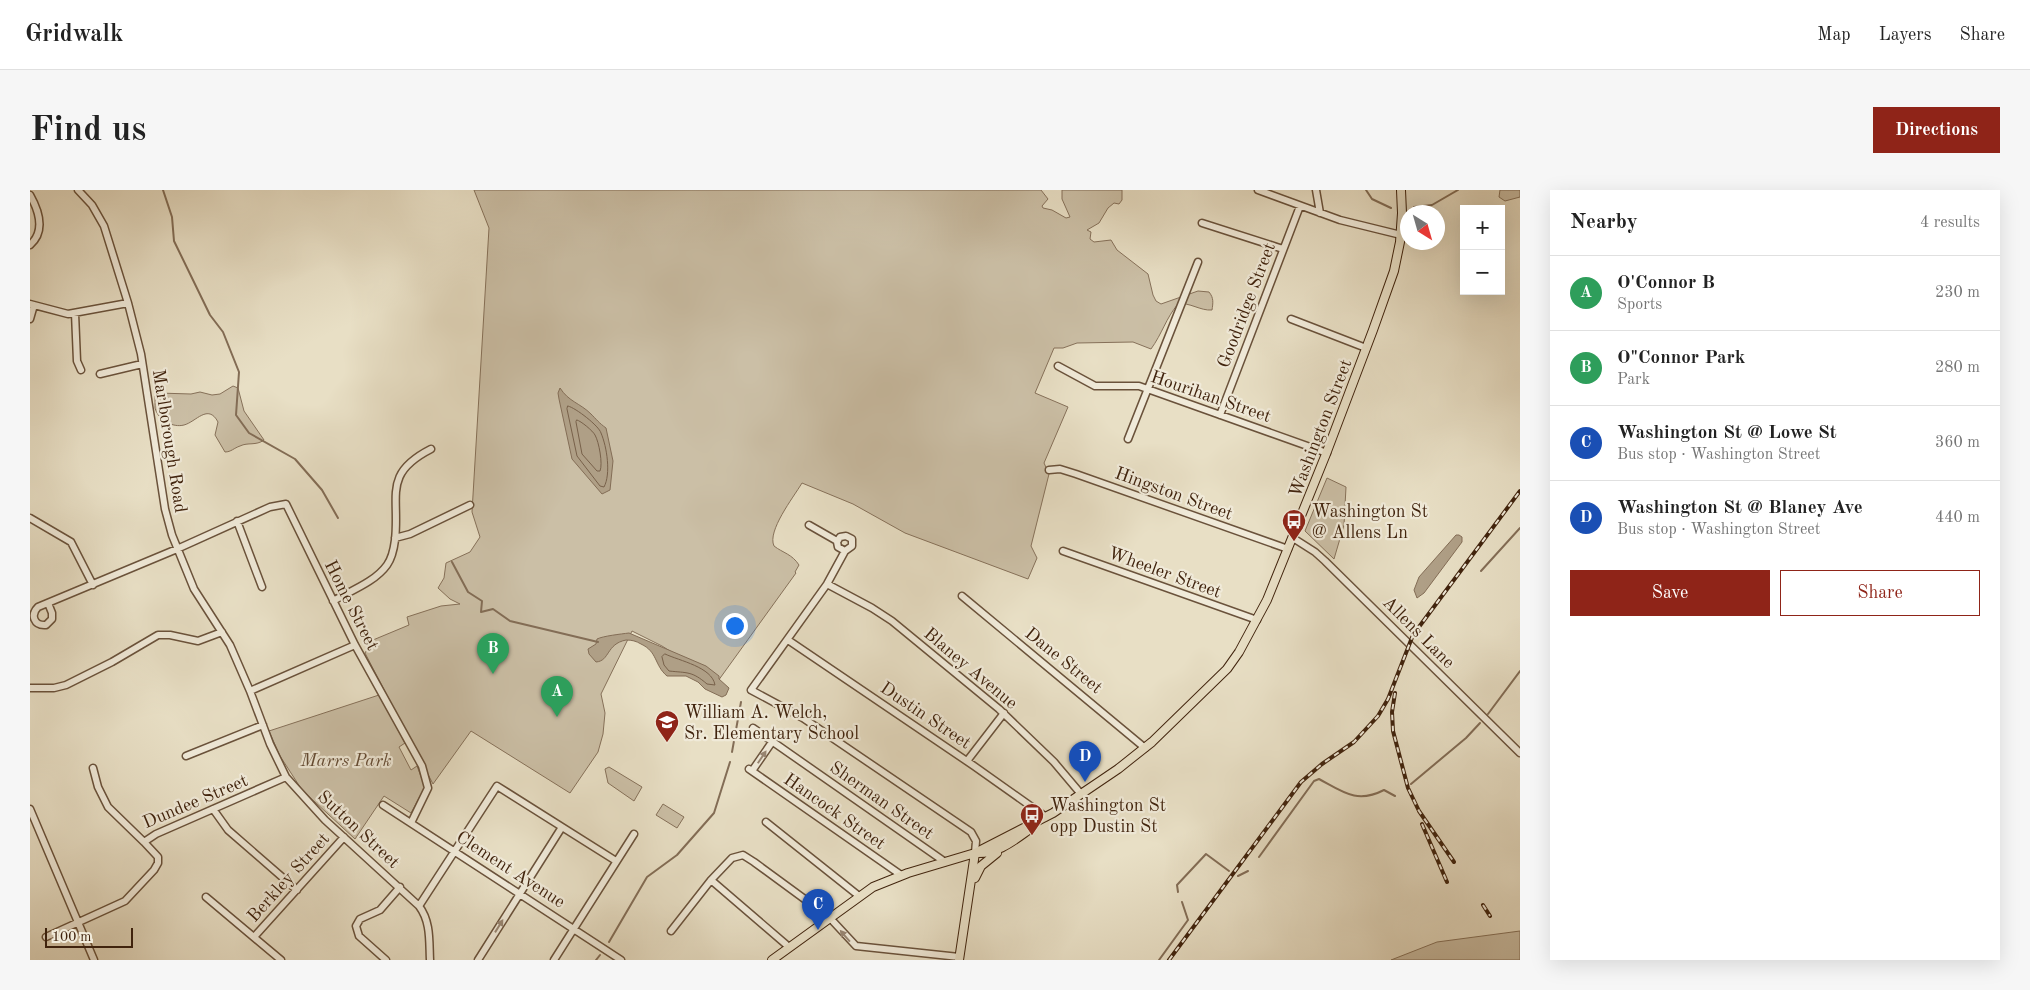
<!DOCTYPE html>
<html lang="en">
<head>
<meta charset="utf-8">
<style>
  body { margin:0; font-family:"Old Standard TT",serif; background:#f6f6f6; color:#222 }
  .controls { position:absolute; right:15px; top:15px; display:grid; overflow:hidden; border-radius:0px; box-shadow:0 5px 20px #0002 }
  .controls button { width:45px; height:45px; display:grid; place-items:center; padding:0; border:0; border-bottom:1px solid #e0e0e0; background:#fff; color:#222; font:25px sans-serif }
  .compass { position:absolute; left:1370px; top:15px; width:45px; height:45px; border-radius:50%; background:#fff; box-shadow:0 5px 20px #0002; rotate:143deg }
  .scale { position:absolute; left:15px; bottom:12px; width:88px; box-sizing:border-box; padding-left:5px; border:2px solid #40230d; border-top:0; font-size:14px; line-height:18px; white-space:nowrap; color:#40230d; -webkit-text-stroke:4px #f0ead9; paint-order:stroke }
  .you { position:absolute; left:704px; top:435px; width:18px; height:18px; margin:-12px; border:4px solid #fff; border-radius:50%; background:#1a73e8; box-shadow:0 0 0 8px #1a73e833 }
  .badge { display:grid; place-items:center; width:32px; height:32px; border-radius:50%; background:#8f2418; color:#fff; font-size:16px; font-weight:700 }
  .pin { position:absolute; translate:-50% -41px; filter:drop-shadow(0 1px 2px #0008) }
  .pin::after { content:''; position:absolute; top:26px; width:18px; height:15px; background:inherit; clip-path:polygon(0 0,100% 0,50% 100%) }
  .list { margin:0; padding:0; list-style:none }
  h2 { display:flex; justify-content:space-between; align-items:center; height:65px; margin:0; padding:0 20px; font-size:21px }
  h2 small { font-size:16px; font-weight:400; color:#767676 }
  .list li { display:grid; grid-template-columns:32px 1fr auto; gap:15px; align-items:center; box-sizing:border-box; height:75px; padding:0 20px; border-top:1px solid #e0e0e0 }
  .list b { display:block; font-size:19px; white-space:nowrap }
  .list p { margin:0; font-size:16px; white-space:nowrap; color:#767676 }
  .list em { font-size:16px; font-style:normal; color:#767676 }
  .actions { display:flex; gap:10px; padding:15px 20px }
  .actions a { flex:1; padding:11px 0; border:1px solid #8f2418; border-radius:0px; text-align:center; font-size:18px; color:#8f2418 }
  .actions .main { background:#8f2418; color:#fff }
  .map { position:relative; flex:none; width:1490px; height:770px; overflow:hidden; border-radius:0px }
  header { display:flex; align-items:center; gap:30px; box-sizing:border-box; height:70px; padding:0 25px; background:#fff; border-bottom:1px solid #e0e0e0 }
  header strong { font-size:24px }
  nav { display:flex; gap:28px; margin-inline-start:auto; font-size:18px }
  .intro { display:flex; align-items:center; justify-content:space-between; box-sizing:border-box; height:120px; padding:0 30px }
  h1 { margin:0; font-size:35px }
  .button { padding:12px 22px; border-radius:0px; background:#8f2418; color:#fff; font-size:18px; font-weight:700 }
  main { display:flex; gap:30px; padding:0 30px }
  aside { flex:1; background:#fff; border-radius:0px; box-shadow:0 5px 20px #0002 }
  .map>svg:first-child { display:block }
  .green { fill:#cbbfa6; stroke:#86715a }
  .water { fill:#af9f86; stroke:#836d56 }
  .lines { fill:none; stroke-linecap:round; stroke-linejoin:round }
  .shore { stroke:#78614a; stroke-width:1 }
  .stream { stroke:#836d56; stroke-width:2 }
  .minor-casing { stroke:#6a523b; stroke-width:9 }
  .major-casing { stroke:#40230d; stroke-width:10 }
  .minor { stroke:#f0ead9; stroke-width:6 }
  .major { stroke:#e8dfc5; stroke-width:8 }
  .rail-casing { stroke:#40230d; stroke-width:4 }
  .rail { stroke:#f0ead9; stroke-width:2; stroke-dasharray:5.5; stroke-linecap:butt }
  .oneway { fill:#988673 }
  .labels { text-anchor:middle; stroke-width:4.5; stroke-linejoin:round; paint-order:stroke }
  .street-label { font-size:18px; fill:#40230d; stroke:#f0ead9 }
  .poi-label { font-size:18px; fill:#40230d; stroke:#f0ead9; text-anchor:start }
  .park-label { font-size:18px; font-style:italic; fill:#634a33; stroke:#f0ead9 }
</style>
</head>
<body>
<header>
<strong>Gridwalk</strong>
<nav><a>Map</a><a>Layers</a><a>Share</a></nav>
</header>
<div class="intro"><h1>Find us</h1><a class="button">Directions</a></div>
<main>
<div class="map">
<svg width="1490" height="770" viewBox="0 0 1490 770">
  <rect width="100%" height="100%" fill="#e8dfc5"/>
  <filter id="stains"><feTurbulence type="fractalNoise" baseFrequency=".004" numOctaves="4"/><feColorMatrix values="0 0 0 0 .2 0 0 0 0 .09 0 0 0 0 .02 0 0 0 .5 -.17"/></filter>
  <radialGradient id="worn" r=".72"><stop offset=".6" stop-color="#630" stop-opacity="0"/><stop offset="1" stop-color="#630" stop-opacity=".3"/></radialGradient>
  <!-- green -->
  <path class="green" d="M 444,0 L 1011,0 L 1018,9 L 1012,16 L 1013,18 L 1022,20 L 1036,28 L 1040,27 L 1032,9 L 1032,0 L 1092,0 L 1092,10 L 1089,14 L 1084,13 L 1078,18 L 1069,33 L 1057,40 L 1061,42 L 1060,49 L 1064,52 L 1081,50 L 1087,60 L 1118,84 L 1123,105 L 1126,111 L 1131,114 L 1168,101 L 1179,102 C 1184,108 1183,113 1182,120 C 1170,121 1160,112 1148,114 C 1136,128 1132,144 1121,159 L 1103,152 L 1047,153 L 1033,158 L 1024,158 L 1005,203 L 1038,217 L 1014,273 L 1019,284 L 1001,356 L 1007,368 L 998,389 L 875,343 L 823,314 L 772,293 C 763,308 737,341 744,356 C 753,363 762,364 769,375 L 765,382 L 766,383 L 688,491 L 632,456 L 602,441 L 571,504 L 575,523 L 573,544 L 568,562 L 540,603 L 441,541 L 403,594 L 335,463 L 343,450 L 379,435 L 377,427 L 411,416 L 430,414 L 420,409 L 408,398 L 414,388 L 416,373 L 440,362 L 450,347 L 442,322 L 459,38 Z
    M 1470,0 L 1490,0 L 1490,7 L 1475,11 L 1469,7 Z
    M 203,196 L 208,198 L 214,221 L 234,250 C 226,256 218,252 210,256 C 204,258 201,262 195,262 L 185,245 L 188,232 C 178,213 166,232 154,235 C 143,238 128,230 125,218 C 125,215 125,210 125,206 L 128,203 L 161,204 L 170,202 L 182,205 L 190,204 Z
    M 1297,288 L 1316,297 L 1314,335 L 1304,369 L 1275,341 Z
    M 349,505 L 375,553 L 369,557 L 381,580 L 387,576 L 395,597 L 381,623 L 354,606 L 325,649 L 272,600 L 250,566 L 239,541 Z
    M 579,577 L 612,597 L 604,611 L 578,593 L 575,579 Z
    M 633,614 L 654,627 L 647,638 L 626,625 Z
    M 1490,741 L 1490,770 L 1361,770 L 1407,752 Z"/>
  <!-- water -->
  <path class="water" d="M 530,198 C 539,212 550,213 561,224 C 566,229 569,233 576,238 L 583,271 L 580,300 L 572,304 L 542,269 L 529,209 L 528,203 Z
    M 1426,345 L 1429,345 L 1432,347 L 1432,352 L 1394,403 L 1387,408 L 1384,400 L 1389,387 Z
    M 599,443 L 676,476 L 689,486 L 689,489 L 699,498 L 696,505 L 692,507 L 675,499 L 668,492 L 656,486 L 637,486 C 624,475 628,462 611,454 C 606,451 602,450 596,450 C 576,454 580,471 566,472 L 559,464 L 558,459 L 566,454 L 567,449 C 573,446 591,444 599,443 Z"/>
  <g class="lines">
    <!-- shore -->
    <path class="shore" d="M 538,216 C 546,218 569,236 571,243 C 577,257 581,284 574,297 L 570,296 L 547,266 L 537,219 Z
      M 547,230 C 551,231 563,241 565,245 C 569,252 573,274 570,281 L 567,281 L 552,264 L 546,232 Z
      M 635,464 C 650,471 682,477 685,495 L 677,494 C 662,481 657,483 639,481 L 634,475 L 632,467 Z"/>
    <!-- stream -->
    <path class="stream" d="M 133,0 L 142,27 L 144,51 L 180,125 L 193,142 L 209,182 L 206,225 L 219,243 L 265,269 L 292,300 L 308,328
      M 1336,0 L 1342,9 L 1361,18
      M 1384,17 L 1402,15 L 1428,0
      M 422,372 L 438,402 L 452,411 L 451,422 L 463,419 L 480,431 L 568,452
      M 1451,381 L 1490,338
      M 1458,524 L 1490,481
      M 702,562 L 711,512
      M 1381,594 L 1436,548 L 1450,533
      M 1229,667 L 1284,591 L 1289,589 C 1313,602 1327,614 1354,600 L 1365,606
      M 1208,686 L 1218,681
      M 1148,702 L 1147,695 L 1176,664 L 1199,681
      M 579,752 L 617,687 L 647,665 L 684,623 L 700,572
      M 566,770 L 570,765
      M 1129,770 L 1158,730 L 1152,712"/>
    <!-- minor casing -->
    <g class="minor-casing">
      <path id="minor" d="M 48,0 L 62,15 L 74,36 L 98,113 L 111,164 L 135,319 L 142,345 L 164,399 L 200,455 L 220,501 L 240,554 L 256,587 L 295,630 L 389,716 C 401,732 399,751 400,770
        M 1228,0 L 1310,30 L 1371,45
        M 1286,0 L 1290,23
        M 0,5 C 9,21 16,41 0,55
        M 1172,33 L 1253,59
        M 0,114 L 38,124 L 98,113
        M 45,123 L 47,171 L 51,180
        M 0,129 L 4,115
        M 1261,129 L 1336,158
        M 1028,176 L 1065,196 L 1109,196 L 1297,263
        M 70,184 L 112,174
        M 1190,225 L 1270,16
        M 1098,249 L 1168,72
        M 1019,280 L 1030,279 L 1046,284 L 1258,359
        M 0,328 L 41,352 L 63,395
        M 207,331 L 232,397
        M 779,335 L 807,351
        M 365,348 L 380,344 L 440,315
        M 1263,348 L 1285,362 L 1295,371 L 1490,563
        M 815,361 L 822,356 L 822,349 L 816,346 L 810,347 L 807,352 L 808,357 L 815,361 L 797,394 L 721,500 L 773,528 L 941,642 L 946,651 L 945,663
        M 1033,361 L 1227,430
        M 797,394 L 842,418 L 862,431 L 969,519 L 1024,572 L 1051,604
        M 932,406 L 1115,558
        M 303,411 C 320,401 345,392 357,375 C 362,368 364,358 365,350 C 370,306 352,284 401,259
        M 18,413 L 22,423 L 22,429 L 16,435 C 4,436 0,425 8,417 L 147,359 L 240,317 L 256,314 L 325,455 L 392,576 L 398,598 L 381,633
        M 758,450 L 944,576 L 1016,627
        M 0,498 L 24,498 L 36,495 L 82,472 L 128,445 L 140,445 L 168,451 L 192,442
        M 220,501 L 325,455
        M 723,538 L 915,672
        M 156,566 L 233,535
        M 937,571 L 974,523
        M 719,579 L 871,685
        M 722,581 L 742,552
        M 353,615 L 591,770
        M 0,619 L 64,770
        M 183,619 L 198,640 L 267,700
        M 736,632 L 829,706
        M 114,652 L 126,644 L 256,587
        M 176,707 L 251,770
        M 389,716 L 467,596 L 586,671
        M 641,741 L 681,690
        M 16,747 L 95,711 L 124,680 L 128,673 L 128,667 L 114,652 L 78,617 L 68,597 L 63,578
        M 224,747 L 314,647
        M 759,757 L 681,690 L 702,668 L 713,665 L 724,672 L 799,727 L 826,756 L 929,767
        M 356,770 L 329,746 L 326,736 L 330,729 L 350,720 L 370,697
        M 448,770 L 532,637
        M 524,770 L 604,644"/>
    </g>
    <!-- major casing -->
    <g class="major-casing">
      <path id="major" d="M 946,663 C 968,664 983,651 1000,639
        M 945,688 L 951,676 L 967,663
        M 742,770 L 843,697 L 878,683 L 945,663 L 1023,623 L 1088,579 L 1122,552 L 1197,479 L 1209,462 L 1237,410 L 1296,264 L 1343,140 L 1364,81 L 1370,52 L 1372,23 L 1371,0
        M 929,770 L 945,663"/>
    </g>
    <!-- minor -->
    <use href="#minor" class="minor"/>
    <!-- major -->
    <use href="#major" class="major"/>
    <!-- rail casing -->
    <g class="rail-casing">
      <path id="rail" d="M 1365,503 L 1362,522 L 1363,541 L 1378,598 L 1389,621 L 1424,672
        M 1392,634 L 1417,692
        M 1453,715 L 1460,726
        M 1139,770 L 1271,592 L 1292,574 L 1324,552 L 1348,526 L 1358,509 L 1383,445 L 1490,301"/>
    </g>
    <!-- rail -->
    <use href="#rail" class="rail"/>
  </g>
  <!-- one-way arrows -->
  <defs><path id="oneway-solid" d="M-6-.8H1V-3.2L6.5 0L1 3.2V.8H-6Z" transform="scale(1.25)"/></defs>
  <g class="oneway">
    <use href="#oneway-solid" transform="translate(732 567) rotate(-56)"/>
    <use href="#oneway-solid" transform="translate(469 736) rotate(-58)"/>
    <use href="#oneway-solid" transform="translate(815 746) rotate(-131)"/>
  </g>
  <!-- icons -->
  <defs>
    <g id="bus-pin" transform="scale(1.25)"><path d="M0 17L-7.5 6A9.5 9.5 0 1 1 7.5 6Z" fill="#8f2418" stroke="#f0ead9"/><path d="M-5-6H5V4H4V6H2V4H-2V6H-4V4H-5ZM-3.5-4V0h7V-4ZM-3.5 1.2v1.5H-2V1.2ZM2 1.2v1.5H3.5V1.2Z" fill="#fff"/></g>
    <g id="school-pin" transform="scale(1.25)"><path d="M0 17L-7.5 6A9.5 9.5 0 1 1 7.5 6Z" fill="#8f2418" stroke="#f0ead9"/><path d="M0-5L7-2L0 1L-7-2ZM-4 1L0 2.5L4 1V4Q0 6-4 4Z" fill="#fff"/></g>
  </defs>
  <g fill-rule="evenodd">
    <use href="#bus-pin" x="1264" y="331"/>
    <use href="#school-pin" x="637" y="532"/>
    <use href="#bus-pin" x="1002" y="625"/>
  </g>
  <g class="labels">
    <!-- street labels -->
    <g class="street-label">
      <text transform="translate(1216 115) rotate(-69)" y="6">Goodridge Street</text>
      <text transform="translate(1181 206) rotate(19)" y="6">Hourihan Street</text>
      <text transform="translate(1290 238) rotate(-69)" y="6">Washington Street</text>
      <text transform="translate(140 251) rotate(81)" y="6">Marlborough Road</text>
      <text transform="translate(1144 303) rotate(20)" y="6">Hingston Street</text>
      <text transform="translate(1135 382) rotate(20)" y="6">Wheeler Street</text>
      <text transform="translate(322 415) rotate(63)" y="6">Home Street</text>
      <text transform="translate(1389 442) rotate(45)" y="6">Allens Lane</text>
      <text transform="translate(1034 470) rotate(39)" y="6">Dane Street</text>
      <text transform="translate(941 478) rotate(40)" y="6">Blaney Avenue</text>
      <text transform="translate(896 525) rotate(34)" y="6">Dustin Street</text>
      <text transform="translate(852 610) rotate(35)" y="6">Sherman Street</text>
      <text transform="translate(165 611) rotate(-23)" y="6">Dundee Street</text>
      <text transform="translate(805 621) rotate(35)" y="6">Hancock Street</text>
      <text transform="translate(329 639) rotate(43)" y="6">Sutton Street</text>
      <text transform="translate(481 679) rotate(33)" y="6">Clement Avenue</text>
      <text transform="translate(258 687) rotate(-48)" y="6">Berkley Street</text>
    </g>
    <!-- poi labels -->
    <g class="poi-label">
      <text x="1282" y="327">Washington St<tspan x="1282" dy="21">@ Allens Ln</tspan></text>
      <text x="654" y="528">William A. Welch,<tspan x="654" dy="21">Sr. Elementary School</tspan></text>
      <text x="1020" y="621">Washington St<tspan x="1020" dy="21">opp Dustin St</tspan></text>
    </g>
    <!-- park labels -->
    <g class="park-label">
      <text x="316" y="576">Marrs Park</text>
    </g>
  </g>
  <rect width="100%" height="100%" filter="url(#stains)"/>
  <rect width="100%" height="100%" fill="url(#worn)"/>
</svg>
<div class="controls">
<button>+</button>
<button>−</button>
</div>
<svg class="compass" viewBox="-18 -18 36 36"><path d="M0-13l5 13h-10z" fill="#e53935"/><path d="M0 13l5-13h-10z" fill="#767676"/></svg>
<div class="scale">100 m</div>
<div class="you"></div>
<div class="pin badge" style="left:527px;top:527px;background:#2e9e5b">A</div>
<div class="pin badge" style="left:463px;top:484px;background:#2e9e5b">B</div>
<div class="pin badge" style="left:788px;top:740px;background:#1a4fb4">C</div>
<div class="pin badge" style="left:1055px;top:592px;background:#1a4fb4">D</div>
</div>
<aside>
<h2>Nearby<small>4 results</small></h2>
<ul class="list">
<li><span class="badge" style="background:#2e9e5b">A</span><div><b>O'Connor B</b><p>Sports</p></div><em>230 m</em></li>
<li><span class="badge" style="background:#2e9e5b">B</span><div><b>O&quot;Connor Park</b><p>Park</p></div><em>280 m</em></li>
<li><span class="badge" style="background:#1a4fb4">C</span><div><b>Washington St @ Lowe St</b><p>Bus stop · Washington Street</p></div><em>360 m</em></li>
<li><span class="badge" style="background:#1a4fb4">D</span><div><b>Washington St @ Blaney Ave</b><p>Bus stop · Washington Street</p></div><em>440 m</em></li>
</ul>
<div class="actions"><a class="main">Save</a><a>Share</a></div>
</aside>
</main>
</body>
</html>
